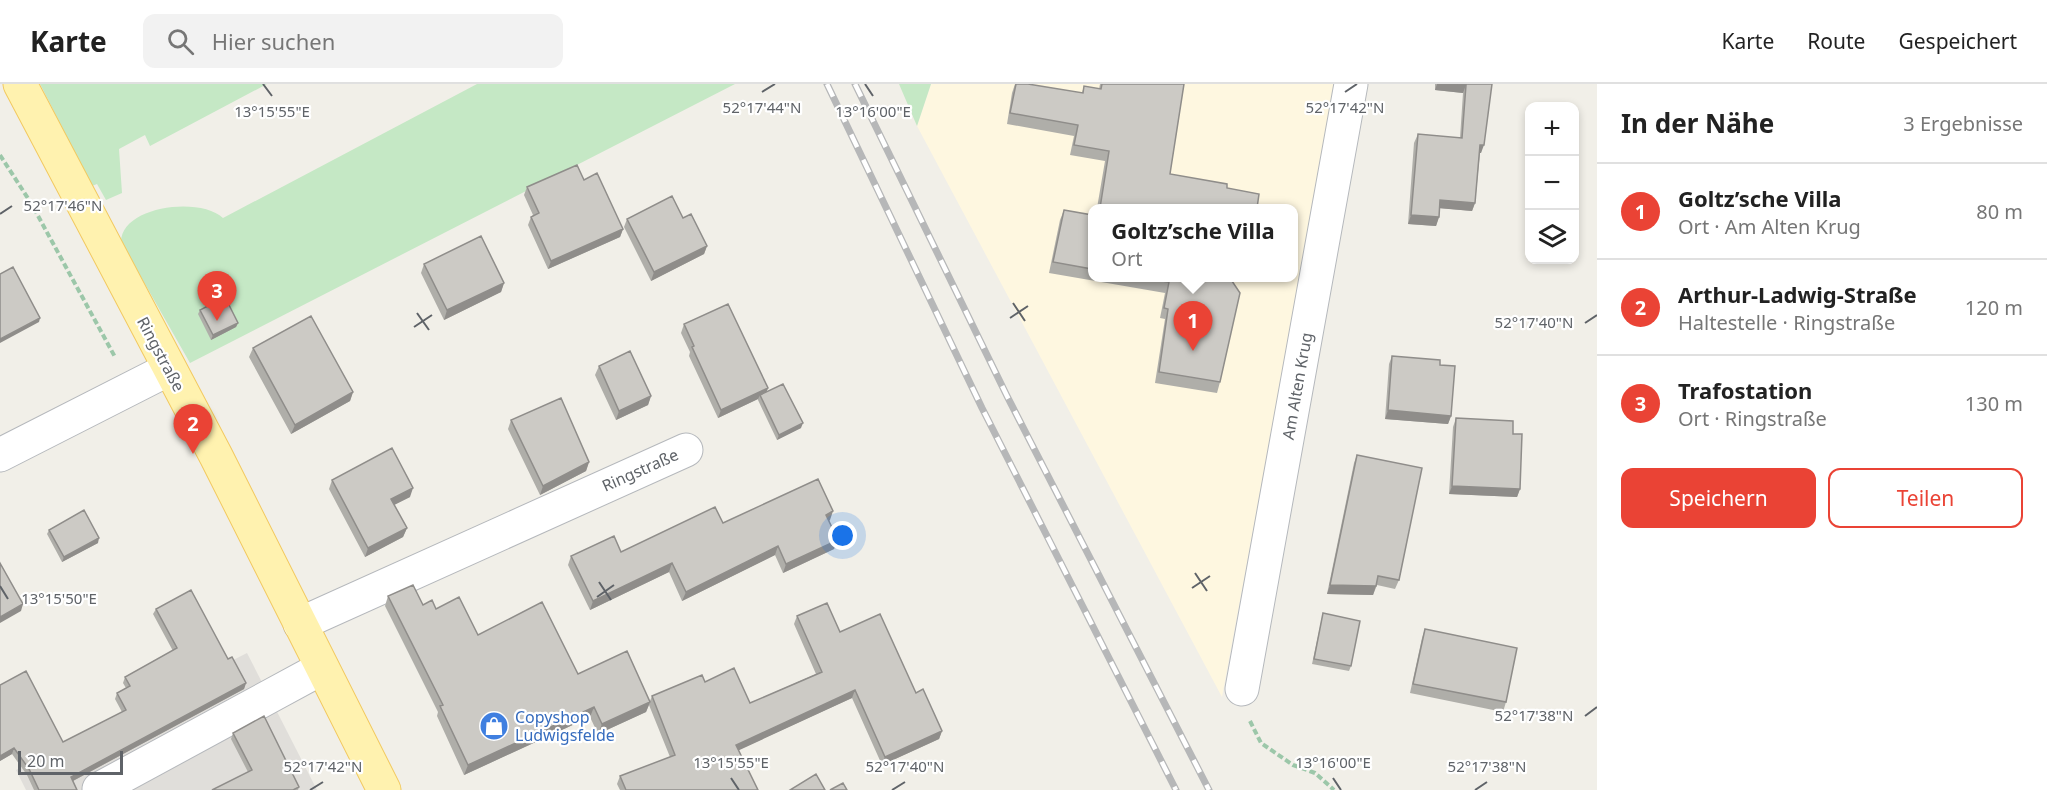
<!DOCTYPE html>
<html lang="de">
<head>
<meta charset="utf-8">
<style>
  body { margin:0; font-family:"Noto Sans",sans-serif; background:#f2f2f2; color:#222 }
  .controls { position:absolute; right:18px; top:18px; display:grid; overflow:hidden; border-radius:12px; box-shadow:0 3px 9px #0003 }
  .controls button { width:54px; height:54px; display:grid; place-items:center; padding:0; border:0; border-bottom:2px solid #e0e0e0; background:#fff; color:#222; font:30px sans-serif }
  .scale { position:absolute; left:18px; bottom:15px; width:105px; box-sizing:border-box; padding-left:6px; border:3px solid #5f6368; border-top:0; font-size:16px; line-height:21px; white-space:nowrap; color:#5f6368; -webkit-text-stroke:4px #fff; paint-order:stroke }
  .you { position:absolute; left:843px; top:452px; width:21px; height:21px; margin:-15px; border:4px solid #fff; border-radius:50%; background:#1a73e8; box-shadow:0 0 0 9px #1a73e833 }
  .badge { display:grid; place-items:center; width:39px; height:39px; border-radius:50%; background:#ea4335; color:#fff; font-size:20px; font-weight:700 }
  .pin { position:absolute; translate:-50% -50px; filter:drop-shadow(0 2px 3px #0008) }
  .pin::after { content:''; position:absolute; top:32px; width:21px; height:18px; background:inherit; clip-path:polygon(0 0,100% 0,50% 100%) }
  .popup { position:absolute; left:1088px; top:120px; width:210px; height:78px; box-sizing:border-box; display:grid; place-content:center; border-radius:12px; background:#fff; filter:drop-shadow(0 2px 4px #0005); font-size:20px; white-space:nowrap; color:#767676 }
  .popup b { font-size:22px; color:#222 }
  .popup::after { content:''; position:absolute; left:50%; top:100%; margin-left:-12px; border:12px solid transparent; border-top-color:#fff }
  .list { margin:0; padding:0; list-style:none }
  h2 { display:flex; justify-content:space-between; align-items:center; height:78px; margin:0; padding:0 24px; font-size:26px }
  h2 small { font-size:20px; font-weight:400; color:#767676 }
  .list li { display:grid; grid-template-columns:39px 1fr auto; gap:18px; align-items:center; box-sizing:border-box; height:96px; padding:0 24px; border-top:2px solid #e0e0e0 }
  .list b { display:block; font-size:22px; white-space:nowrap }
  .list p { margin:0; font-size:20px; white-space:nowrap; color:#767676 }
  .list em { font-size:20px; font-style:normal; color:#767676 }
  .actions { display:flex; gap:12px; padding:18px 24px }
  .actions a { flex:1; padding:14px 0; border:2px solid #ea4335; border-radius:12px; text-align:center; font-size:21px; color:#ea4335 }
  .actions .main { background:#ea4335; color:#fff }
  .icon { flex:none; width:33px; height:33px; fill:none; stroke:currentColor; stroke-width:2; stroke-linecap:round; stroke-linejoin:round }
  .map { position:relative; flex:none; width:1597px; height:706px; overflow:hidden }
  header { display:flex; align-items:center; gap:36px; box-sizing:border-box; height:84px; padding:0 30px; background:#fff; border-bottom:2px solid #e0e0e0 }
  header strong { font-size:28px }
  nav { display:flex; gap:33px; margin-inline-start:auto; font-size:21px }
  .search { width:420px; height:54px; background:#f2f2f2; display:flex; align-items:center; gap:15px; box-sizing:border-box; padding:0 21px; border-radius:12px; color:#767676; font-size:22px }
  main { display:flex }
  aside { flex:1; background:#fff }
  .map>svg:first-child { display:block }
  .commercial { fill:#fef7e0; fill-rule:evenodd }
  .industrial { fill:#e0deda }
  .green { fill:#c5e8c5 }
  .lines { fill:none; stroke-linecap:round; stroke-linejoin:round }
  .minor-casing { stroke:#b5b8bc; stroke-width:35 }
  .major-casing { stroke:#f2c960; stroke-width:35 }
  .path { stroke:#9cc7a9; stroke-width:4; stroke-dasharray:6 3; stroke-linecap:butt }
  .minor { stroke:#fff; stroke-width:33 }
  .major { stroke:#fff2af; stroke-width:33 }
  .rail-casing { stroke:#b6b7b8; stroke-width:7 }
  .rail { stroke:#fff; stroke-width:4.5; stroke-dasharray:14; stroke-linecap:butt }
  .wall { fill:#afaea9 }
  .shaded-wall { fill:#8f8d8a }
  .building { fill:#cccac5; stroke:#8f8d8a; stroke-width:1.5 }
  .ticks { fill:none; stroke:#5f6368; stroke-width:2 }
  .labels { text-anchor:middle; stroke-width:4.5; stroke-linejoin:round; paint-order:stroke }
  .street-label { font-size:16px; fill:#5f6368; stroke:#fff }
  .shop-label { font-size:16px; fill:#366cbe; stroke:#fff; text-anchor:start }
  .ticks-label { font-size:15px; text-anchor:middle; fill:#5f6368; stroke:#fff; stroke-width:4.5; stroke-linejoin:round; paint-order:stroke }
</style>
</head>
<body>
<header>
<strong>Karte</strong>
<div class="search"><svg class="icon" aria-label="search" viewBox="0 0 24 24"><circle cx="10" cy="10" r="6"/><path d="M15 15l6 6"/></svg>Hier suchen</div>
<nav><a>Karte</a><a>Route</a><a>Gespeichert</a></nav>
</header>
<main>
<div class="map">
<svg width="1597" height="706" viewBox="0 0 1597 706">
  <rect width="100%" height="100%" fill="#f1efe8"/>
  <!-- commercial -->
  <path class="commercial" d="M 931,0 L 1336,0 L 1222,613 L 917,42 ZM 1092,124 L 1294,124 L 1294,194 L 1092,194 Z"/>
  <!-- industrial -->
  <path class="industrial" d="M 247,569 L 317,706 L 26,706 L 16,686 Z"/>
  <!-- green -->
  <path class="green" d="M 40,0 L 267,0 L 150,62 L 145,51 L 119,65 L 122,109 L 106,116 L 97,100 L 92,102 Z
    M 477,0 L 735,0 L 190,279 L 121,158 C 121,122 200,112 223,134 Z
    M 899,0 L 931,0 L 917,42 Z"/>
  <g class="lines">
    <!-- minor casing -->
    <g class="minor-casing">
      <path id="minor" d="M 0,371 L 169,285
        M 300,540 L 686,366
        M 1242,605 L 1351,0
        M 99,705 L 322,584"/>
    </g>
    <!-- major casing -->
    <g class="major-casing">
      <path id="major" d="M 20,0 L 216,372 L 384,706"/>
    </g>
    <!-- path -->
    <path class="path" d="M 0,71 L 31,119 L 115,273
      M 1250,637 L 1261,659 L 1293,681 L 1315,689 L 1334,706"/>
    <!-- minor -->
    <use href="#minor" class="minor"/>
    <!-- major -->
    <use href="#major" class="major"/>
    <!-- rail casing -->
    <g class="rail-casing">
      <path id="rail" d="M 827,0 L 982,324 L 1176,706
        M 855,0 L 1007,312 L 1209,706"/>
    </g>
    <!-- rail -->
    <use href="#rail" class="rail"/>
  </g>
  <!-- wall -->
  <path class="wall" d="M 1015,0 L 1082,9 L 1084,2 L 1099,5 L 1100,0 L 1184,0 L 1170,90 L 1227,104 L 1257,124 L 1097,124 L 1105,77 L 1070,71 L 1074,52 L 1007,40 L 1012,9 Z
    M 1435,0 L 1492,0 L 1481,69 L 1480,69 L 1475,119 L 1472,127 L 1440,124 L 1439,133 L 1436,142 L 1408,140 L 1414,59 L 1418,50 L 1460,54 L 1463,9 L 1435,6 Z
    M 584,96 L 623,145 L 620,153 L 548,185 L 528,141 L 531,133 L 533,131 L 524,111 L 527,103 Z
    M 1064,126 L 1092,131 L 1092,194 L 1230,194 L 1220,298 L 1217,309 L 1155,299 L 1165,235 L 1160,234 L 1165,209 L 1049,189 L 1060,136 Z
    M 683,134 L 707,162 L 704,170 L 651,197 L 624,143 L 627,135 Z
    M 424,180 L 504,199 L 501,208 L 444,236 L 421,189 Z
    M 200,226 L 238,239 L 236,243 L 211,256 L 198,230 Z
    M 684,240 L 768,304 L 766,309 L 801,344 L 777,356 L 758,316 L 758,315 L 718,334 L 689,272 L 690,268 L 681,249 Z
    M 253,264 L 353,308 L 350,317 L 291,350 L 249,273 Z
    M 1392,272 L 1440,281 L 1451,332 L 1448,340 L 1385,335 L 1389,280 Z
    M 599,282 L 651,312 L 648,321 L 616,336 L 595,291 Z
    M 1456,334 L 1513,350 L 1520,405 L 1517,413 L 1449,410 L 1453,343 Z
    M 511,336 L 589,378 L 586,387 L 540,411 L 508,345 Z
    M 1357,371 L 1399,496 L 1395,505 L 1377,501 L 1373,511 L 1327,510 L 1354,379 Z
    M 332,396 L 410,413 L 394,421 L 407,444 L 403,453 L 365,473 L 329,405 Z
    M 830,436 L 829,437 L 838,456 L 834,465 L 783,489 L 775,471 L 682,517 L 669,488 L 590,526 L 568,481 L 571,472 L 621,468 L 723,439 Z
    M 49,446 L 98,459 L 62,478 L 47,450 Z
    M 388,512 L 436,525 L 478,551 L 578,590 L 650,617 L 652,612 L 705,598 L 750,619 L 816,590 L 794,540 L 797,532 L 840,548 L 916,609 L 942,647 L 939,655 L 882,681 L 852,614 L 738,666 L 758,706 L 620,706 L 617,700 L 620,692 L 670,673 L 649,621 L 646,628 L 598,650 L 590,633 L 464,691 L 437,632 L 438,628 L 385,522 Z
    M 156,525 L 228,575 L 246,599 L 244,605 L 73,697 L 77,706 L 34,706 L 27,691 L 12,670 L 0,677 L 0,601 L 63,658 L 122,628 L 115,615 L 117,609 L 126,604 L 123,599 L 125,593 L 173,567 L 153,530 Z
    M 1323,529 L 1351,582 L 1349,587 L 1312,580 Z
    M 1425,545 L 1506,618 L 1503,628 L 1410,609 L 1422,554 Z
    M 233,649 L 299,703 L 298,706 L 212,706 L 248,688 L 231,655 Z"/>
  <!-- shaded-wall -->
  <path class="shaded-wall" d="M 1437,0 L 1458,0 L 1466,1 L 1463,9 L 1435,6 Z
    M 1480,61 L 1484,61 L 1481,69 L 1477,69 Z
    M 1440,116 L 1475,119 L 1472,127 L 1437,124 Z
    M 1411,131 L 1439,133 L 1436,142 L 1408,140 Z
    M 623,145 L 620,153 L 548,185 L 551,177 Z
    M 707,162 L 704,170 L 651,197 L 654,188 Z
    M 504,199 L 501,208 L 444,236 L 447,226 Z
    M 40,234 L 39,238 L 0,259 L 0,255 Z
    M 238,239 L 236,243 L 211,256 L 213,251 Z
    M 768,304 L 765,312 L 760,311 L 758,315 L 718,334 L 721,326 Z
    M 353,308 L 350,317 L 291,350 L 295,341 Z
    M 651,312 L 648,321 L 616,336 L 619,327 Z
    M 1388,326 L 1451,332 L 1448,340 L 1385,335 Z
    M 803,339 L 801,344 L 777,356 L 779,351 Z
    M 589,378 L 586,387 L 540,411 L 543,402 Z
    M 1452,402 L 1520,405 L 1517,413 L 1449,410 Z
    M 413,404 L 410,413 L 388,424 L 391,415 Z
    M 833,427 L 830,436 L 822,440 L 826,431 Z
    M 407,444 L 403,453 L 365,473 L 368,464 Z
    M 99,454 L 98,459 L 62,478 L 64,473 Z
    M 838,456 L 834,465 L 783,489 L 786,480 Z
    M 778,462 L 775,471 L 682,517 L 686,508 Z
    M 672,479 L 669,488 L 590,526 L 593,517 Z
    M 1330,501 L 1376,502 L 1373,511 L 1327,510 Z
    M 23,520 L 21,527 L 0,539 L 0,533 Z
    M 246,599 L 244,605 L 69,699 L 71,693 Z
    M 855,606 L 852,614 L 733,669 L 736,661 Z
    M 650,618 L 646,628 L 598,650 L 602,640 Z
    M 594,623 L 590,633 L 464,691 L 468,681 Z
    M 942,647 L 939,655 L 882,681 L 885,673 Z
    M 14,664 L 12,670 L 0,677 L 0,672 Z"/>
  <!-- building -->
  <path class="building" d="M 1016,0 L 1028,0 L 1083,9 L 1084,2 L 1101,5 L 1102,0 L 1184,0 L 1170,90 L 1227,100 L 1227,104 L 1259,110 L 1257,124 L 1100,124 L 1109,67 L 1074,61 L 1078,41 L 1010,29 Z
    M 1458,0 L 1492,0 L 1484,61 L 1480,61 L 1475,119 L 1440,116 L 1439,133 L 1411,131 L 1418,50 L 1462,54 L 1466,1 Z
    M 577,81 L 584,96 L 597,89 L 623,145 L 551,177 L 531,133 L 539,129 L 527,103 Z
    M 672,112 L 683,134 L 691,130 L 707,162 L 654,188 L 627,135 Z
    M 1064,126 L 1092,131 L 1092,185 L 1053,178 Z
    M 481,152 L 504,199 L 447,226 L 424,180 Z
    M 13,183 L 40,234 L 0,255 L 0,190 Z
    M 1140,194 L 1230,194 L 1240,209 L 1220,298 L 1159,288 L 1168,225 L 1164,224 L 1169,198 Z
    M 225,213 L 238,239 L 213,251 L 200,226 Z
    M 728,220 L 768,304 L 721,326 L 692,263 L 694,262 L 684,240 Z
    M 311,232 L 353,308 L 295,341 L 253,264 Z
    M 630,267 L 651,312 L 619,327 L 599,282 Z
    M 1392,272 L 1440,276 L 1440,281 L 1455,282 L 1451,332 L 1388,326 Z
    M 783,300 L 803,339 L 779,351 L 760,311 Z
    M 561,314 L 589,378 L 543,402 L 511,336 Z
    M 1456,334 L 1513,337 L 1513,350 L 1522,350 L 1520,405 L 1452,402 Z
    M 392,364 L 413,404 L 391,415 L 407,444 L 368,464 L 332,396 Z
    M 1357,371 L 1422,384 L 1399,496 L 1378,492 L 1376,502 L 1330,501 Z
    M 818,395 L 833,427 L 826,431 L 838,456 L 786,480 L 778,462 L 686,508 L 672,479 L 593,517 L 571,472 L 614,452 L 621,468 L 715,423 L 723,439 Z
    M 84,426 L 99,454 L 64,473 L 49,446 Z
    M 0,479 L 23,520 L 0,533 Z
    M 413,501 L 423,521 L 432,516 L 436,525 L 459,513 L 478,551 L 542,518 L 578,590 L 627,567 L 650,618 L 602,640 L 594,623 L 468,681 L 440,622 L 443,621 L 388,512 Z
    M 191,506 L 228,575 L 232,573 L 246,599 L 71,693 L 77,706 L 39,706 L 29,685 L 14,664 L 0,672 L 0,601 L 26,587 L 63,658 L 126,626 L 117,609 L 130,602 L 125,593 L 177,564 L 156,525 Z
    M 827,519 L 840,548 L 880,530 L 916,609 L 923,605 L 942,647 L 885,673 L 855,606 L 736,661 L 758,706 L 626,706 L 620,692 L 675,671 L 652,612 L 702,591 L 705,598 L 734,584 L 750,619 L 822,588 L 797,532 Z
    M 1323,529 L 1360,537 L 1351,582 L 1314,575 Z
    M 1425,545 L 1517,564 L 1506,618 L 1413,600 Z
    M 264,632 L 299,703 L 293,706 L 212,706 L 252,686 L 233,649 Z
    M 816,690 L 825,706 L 790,706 Z
    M 843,699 L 847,706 L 830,706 Z"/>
  <!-- ticks -->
  <path class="ticks" d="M 263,0 L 272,12M 865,0 L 873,12M 762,8 L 775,0M 1345,8 L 1357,0M 0,130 L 12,122M 1013,219 L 1025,237M 417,229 L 429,246M 1010,234 L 1028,222M 1585,239 L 1597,231M 414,243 L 432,231M 1195,489 L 1207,507M 599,498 L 611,516M 0,502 L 8,515M 1192,504 L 1210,492M 597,513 L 614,501M 1585,632 L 1597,623M 731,694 L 739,706M 1333,694 L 1341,706M 310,706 L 323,698M 892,706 L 905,698M 1475,706 L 1487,698"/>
  <!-- icons -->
  <defs>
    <g id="shop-disc" transform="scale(1.5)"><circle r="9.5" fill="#3f7fe0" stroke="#fff"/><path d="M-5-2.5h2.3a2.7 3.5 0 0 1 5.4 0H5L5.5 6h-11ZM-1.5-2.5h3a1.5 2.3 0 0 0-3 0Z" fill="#fff"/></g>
  </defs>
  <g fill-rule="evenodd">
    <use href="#shop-disc" x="494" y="642"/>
  </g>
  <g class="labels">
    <!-- street labels -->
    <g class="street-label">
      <text transform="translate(161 270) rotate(62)" y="6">Ringstraße</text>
      <text transform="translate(1297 302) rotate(-80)" y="6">Am Alten Krug</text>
      <text transform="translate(640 386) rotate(-24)" y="6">Ringstraße</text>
    </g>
    <!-- shop labels -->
    <g class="shop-label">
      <text x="515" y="639">Copyshop<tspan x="515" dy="18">Ludwigsfelde</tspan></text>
    </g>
  </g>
  <g class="ticks-label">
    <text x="762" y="29">52°17'44"N</text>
    <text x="1345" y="29">52°17'42"N</text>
    <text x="272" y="33">13°15'55"E</text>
    <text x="873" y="33">13°16'00"E</text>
    <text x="63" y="127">52°17'46"N</text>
    <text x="1534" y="244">52°17'40"N</text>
    <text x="59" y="520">13°15'50"E</text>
    <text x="1534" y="637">52°17'38"N</text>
    <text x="731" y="684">13°15'55"E</text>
    <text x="1333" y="684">13°16'00"E</text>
    <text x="323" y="688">52°17'42"N</text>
    <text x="905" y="688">52°17'40"N</text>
    <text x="1487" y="688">52°17'38"N</text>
  </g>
</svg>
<div class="controls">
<button>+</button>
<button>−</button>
<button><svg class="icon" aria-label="layers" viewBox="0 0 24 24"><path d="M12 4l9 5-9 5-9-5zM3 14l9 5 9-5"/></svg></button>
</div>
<div class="scale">20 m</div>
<div class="you"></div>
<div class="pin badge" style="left:1193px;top:267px">1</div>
<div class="popup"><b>Goltz’sche Villa</b>Ort</div>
<div class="pin badge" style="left:193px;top:370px">2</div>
<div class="pin badge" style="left:217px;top:237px">3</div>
</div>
<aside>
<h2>In der Nähe<small>3 Ergebnisse</small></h2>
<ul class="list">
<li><span class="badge">1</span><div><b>Goltz’sche Villa</b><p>Ort · Am Alten Krug</p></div><em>80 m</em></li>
<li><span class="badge">2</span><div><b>Arthur-Ladwig-Straße</b><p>Haltestelle · Ringstraße</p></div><em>120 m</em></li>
<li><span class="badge">3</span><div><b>Trafostation</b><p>Ort · Ringstraße</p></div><em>130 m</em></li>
</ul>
<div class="actions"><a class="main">Speichern</a><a>Teilen</a></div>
</aside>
</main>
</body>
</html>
